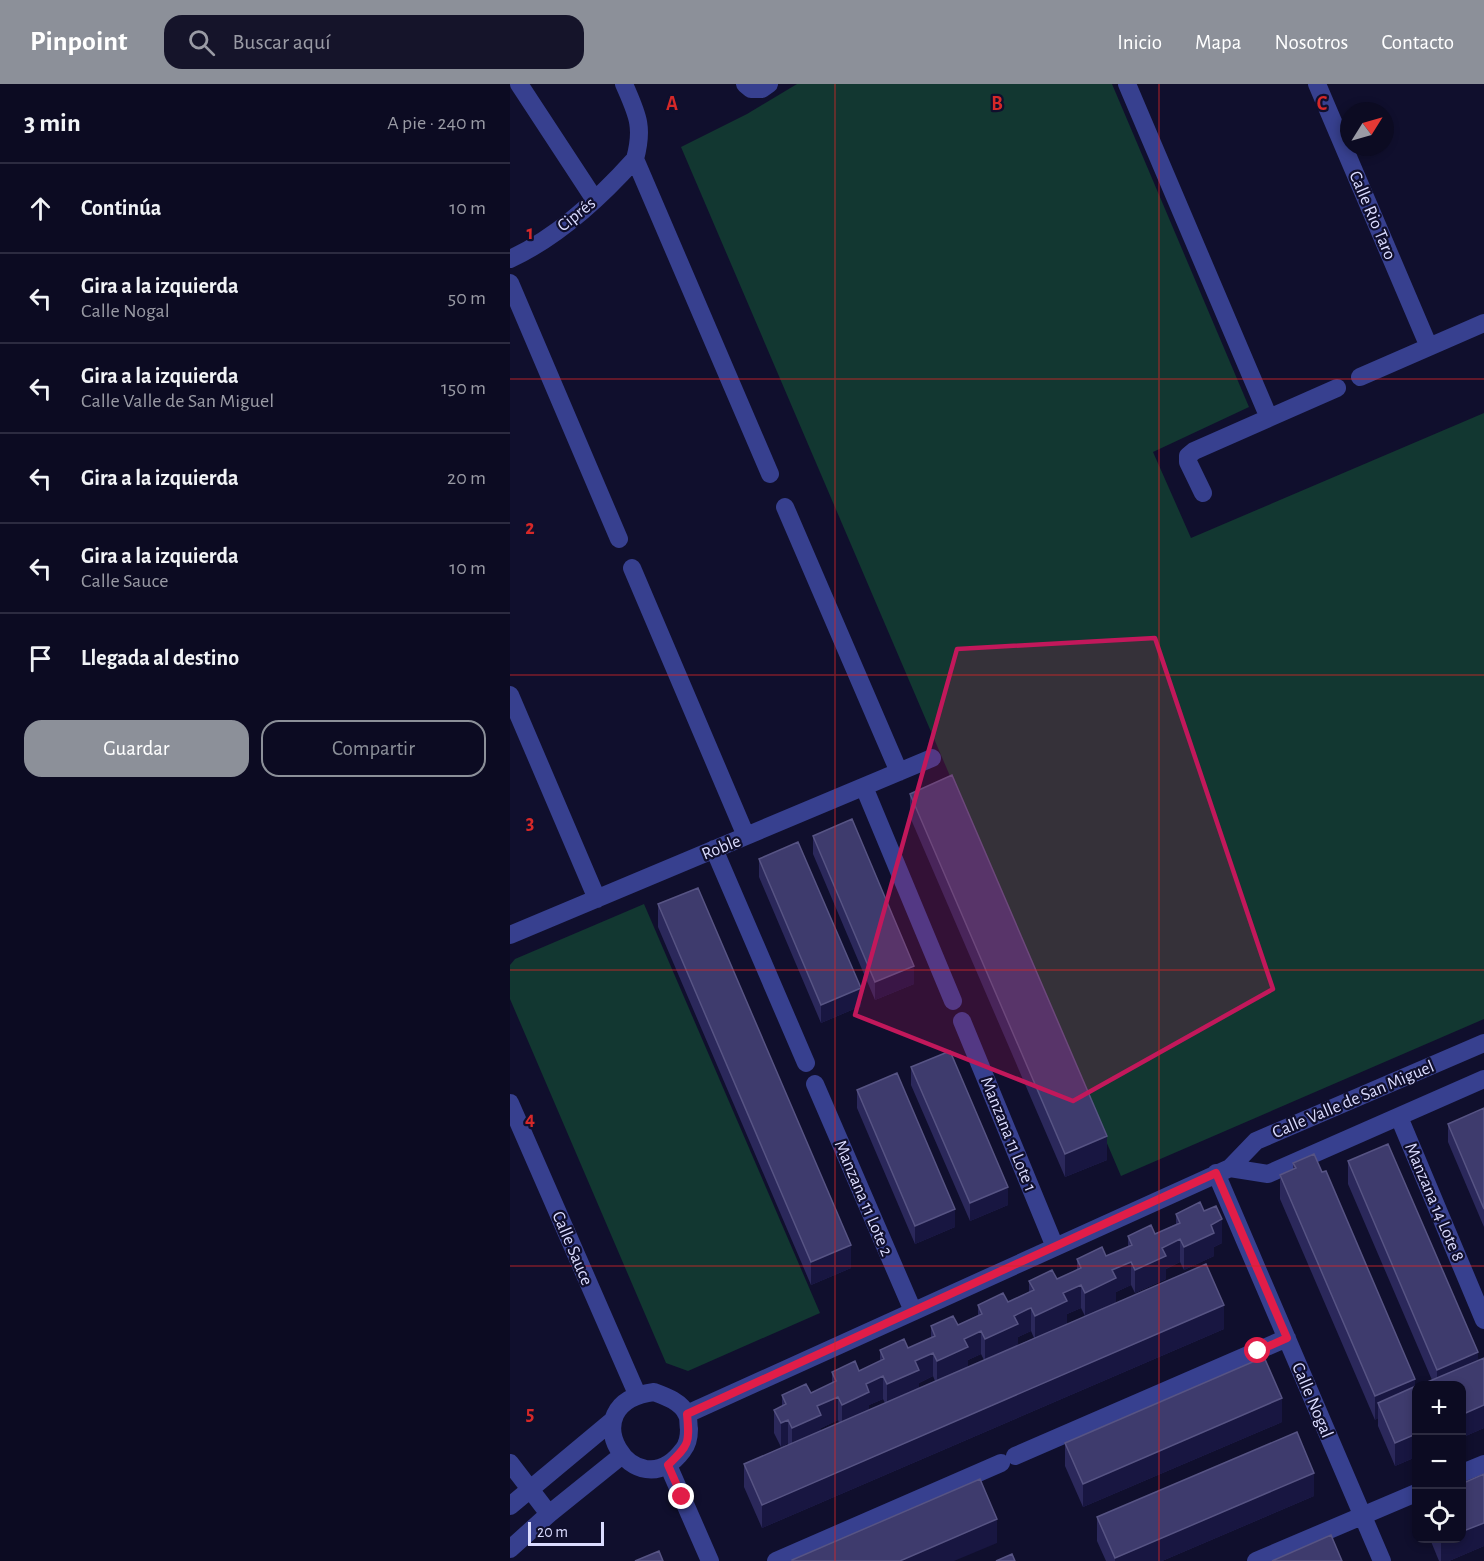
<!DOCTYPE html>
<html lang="es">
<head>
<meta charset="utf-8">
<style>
  body { margin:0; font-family:"Alegreya Sans",sans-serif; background:#15142a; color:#f1f3f6 }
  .controls { position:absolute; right:18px; bottom:18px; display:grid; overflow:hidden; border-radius:12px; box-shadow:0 3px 9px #0003 }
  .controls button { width:54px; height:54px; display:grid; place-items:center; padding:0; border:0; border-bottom:2px solid #2c2b40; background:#0c0b22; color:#f1f3f6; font:30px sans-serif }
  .compass { position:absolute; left:830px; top:18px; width:54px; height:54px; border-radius:50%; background:#0c0b22; box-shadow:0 3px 9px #0003; rotate:53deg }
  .scale { position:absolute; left:18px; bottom:15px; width:76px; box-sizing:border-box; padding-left:6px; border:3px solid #dbdcff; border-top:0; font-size:16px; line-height:21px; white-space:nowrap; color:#dbdcff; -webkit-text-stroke:4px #100f2d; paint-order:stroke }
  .stop { position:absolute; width:18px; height:18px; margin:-14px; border:4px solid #e11d48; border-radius:50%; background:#fff }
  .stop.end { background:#e11d48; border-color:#fff; box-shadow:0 2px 6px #0008 }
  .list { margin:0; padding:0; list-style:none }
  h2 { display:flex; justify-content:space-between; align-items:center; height:78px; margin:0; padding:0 24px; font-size:26px }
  h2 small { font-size:20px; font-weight:400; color:#9a9ba5 }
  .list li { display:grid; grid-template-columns:39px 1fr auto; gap:18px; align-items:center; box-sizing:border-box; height:90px; padding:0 24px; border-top:2px solid #2c2b40 }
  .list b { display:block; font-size:22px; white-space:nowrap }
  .list p { margin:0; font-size:20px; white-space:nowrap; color:#9a9ba5 }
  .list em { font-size:20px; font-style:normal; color:#9a9ba5 }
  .actions { display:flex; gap:12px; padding:18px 24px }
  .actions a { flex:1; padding:14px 0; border:2px solid #8c9099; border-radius:18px; text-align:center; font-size:21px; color:#8c9099 }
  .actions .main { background:#8c9099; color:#fff }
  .icon { flex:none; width:33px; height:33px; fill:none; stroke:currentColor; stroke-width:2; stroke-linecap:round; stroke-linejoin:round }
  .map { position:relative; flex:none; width:974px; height:1477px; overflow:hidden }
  header { display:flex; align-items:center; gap:36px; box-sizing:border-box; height:84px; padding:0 30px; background:#8c9099; color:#fff }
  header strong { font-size:28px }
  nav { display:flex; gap:33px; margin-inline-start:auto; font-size:21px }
  .search { width:420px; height:54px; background:#15142a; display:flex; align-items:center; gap:15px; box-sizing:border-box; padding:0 21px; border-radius:18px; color:#9a9ba5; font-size:22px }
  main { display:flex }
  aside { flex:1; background:#0c0b22 }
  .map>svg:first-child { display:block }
  .green { fill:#123731 }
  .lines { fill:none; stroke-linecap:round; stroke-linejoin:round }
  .minor { stroke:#37408f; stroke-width:18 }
  .wall { fill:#2b285b; fill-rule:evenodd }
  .shaded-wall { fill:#181641 }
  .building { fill:#3e3b6d; stroke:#575484; stroke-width:1.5 }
  .route { stroke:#e11d48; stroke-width:8 }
  .marked { fill:#c2185b; fill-opacity:0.2; stroke:#c2185b; stroke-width:4.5; stroke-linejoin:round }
  .grid { fill:none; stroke:#d62828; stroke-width:1.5; stroke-opacity:0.55 }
  .labels { text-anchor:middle; stroke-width:4.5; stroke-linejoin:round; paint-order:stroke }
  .street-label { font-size:18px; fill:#dbdcff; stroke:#100f2d }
  .grid-label { font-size:20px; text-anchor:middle; font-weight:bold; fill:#d62828; stroke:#100f2d; stroke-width:4.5; stroke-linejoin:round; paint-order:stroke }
</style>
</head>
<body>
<header>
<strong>Pinpoint</strong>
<div class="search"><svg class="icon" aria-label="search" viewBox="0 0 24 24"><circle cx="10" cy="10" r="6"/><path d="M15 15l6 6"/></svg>Buscar aquí</div>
<nav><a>Inicio</a><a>Mapa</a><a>Nosotros</a><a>Contacto</a></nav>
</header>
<main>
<aside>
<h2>3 min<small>A pie · 240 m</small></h2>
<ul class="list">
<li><svg class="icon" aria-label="ahead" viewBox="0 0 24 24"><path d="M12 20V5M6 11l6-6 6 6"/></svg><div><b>Continúa</b></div><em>10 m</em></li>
<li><svg class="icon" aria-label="left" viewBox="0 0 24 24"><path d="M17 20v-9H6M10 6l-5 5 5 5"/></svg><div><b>Gira a la izquierda</b><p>Calle Nogal</p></div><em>50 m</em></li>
<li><svg class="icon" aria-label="left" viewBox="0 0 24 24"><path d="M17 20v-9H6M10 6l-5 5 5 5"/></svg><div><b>Gira a la izquierda</b><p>Calle Valle de San Miguel</p></div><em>150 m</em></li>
<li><svg class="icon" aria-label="left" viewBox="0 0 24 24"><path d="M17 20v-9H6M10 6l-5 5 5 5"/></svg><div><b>Gira a la izquierda</b></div><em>20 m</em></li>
<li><svg class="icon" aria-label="left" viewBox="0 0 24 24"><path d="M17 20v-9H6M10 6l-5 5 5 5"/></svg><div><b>Gira a la izquierda</b><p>Calle Sauce</p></div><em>10 m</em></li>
<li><svg class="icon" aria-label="arrive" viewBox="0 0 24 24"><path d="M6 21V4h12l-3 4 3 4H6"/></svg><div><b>Llegada al destino</b></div></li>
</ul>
<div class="actions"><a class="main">Guardar</a><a>Compartir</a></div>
</aside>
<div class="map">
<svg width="974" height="1477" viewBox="0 0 974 1477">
  <rect width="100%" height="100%" fill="#100f2d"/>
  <!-- green -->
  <path class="green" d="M 287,0 L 602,0 L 739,323 L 643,368 L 681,454 L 974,329 L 974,935 L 611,1092 L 171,63 L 237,30 Z
    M 134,820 L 310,1229 L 178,1287 L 156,1279 L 0,915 L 0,881 L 5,875 Z"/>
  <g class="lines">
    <!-- minor -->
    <path class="minor" d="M 9,0 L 85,116
      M 114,0 C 127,30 134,42 125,75 L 260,390
      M 235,0 L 241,5 L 252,5 L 259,0
      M 617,0 L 759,334
      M 807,0 L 919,263
      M 0,175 C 48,153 90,114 125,75
      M 0,199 L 109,455
      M 850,293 L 974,239
      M 693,409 L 678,378 L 678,372 L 684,367 L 827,304
      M 275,423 L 389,688
      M 122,484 L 236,752
      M 0,611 L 87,815
      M 354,703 L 443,917
      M 204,765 L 296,979
      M 0,851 L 422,674
      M 452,937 L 545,1163
      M 305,1000 L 403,1227
      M 0,1019 L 127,1310
      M 889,1033 L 974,1236
      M 720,1084 L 758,1090 L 974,995
      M 706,1089 L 872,1477
      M 144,1308 C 155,1312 172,1318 177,1331 C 179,1334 178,1341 179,1345 C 179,1353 178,1360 173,1366 C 126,1429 57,1319 144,1308 Z
      M 177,1330 L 720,1084 L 746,1057 L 974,959
      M 505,1372 L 777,1254
      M 0,1379 L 39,1430
      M 158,1381 L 200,1477
      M 952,1389 L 974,1380
      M 0,1422 L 102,1337
      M 0,1465 L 39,1430 L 111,1372
      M 266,1477 L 491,1379
      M 746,1477 L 906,1409"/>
  </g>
  <!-- wall -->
  <path class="wall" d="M 400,710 L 597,1076 L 555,1093 L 400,733 Z
    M 303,752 L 404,900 L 365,916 L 303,770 Z
    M 249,775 L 351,922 L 311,939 L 249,793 Z
    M 148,820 L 341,1184 L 301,1201 L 148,843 Z
    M 401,983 L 498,1121 L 460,1137 L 401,1001 Z
    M 347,1006 L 445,1143 L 405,1160 L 347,1024 Z
    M 974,1024 L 974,1143 L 938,1058 L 938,1040 Z
    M 838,1077 L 968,1276 L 974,1274 L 974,1344 L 951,1354 L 922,1296 L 838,1100 Z
    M 783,1079 L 905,1303 L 906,1302 L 906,1373 L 885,1382 L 868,1342 L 868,1334 L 865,1336 L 770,1115 L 770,1091 L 783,1085 Z
    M 694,1127 L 712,1159 L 704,1163 L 704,1172 L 674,1186 L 670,1178 L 656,1185 L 656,1195 L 625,1209 L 621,1201 L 606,1208 L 606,1218 L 575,1232 L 571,1224 L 557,1230 L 557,1240 L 714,1245 L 252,1444 L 234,1403 L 234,1380 L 278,1361 L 278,1359 L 271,1363 L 264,1349 L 264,1326 L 272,1322 L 272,1311 L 301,1309 L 322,1299 L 322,1288 L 349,1287 L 370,1277 L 370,1266 L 398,1264 L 421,1254 L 421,1242 L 448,1241 L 468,1231 L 468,1221 L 498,1218 L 519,1208 L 519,1197 L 547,1195 L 567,1186 L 567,1175 L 596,1172 L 618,1163 L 618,1152 L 645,1150 L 666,1140 L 666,1130 ZM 521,1247 L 524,1254 L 508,1261 L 508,1253 ZM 471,1270 L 474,1276 L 458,1283 L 458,1276 ZM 423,1292 L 425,1297 L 409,1304 L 409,1299 ZM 373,1315 L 375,1319 L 359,1326 L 359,1321 ZM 328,1336 L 329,1339 L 311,1347 L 311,1344 Z
    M 772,1338 L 573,1423 L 555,1382 L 555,1359 Z
    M 804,1412 L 652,1477 L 596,1477 L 587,1457 L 587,1433 Z
    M 920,1455 L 951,1455 L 974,1462 L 939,1477 L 929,1477 Z"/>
  <!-- shaded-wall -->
  <path class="shaded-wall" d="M 404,882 L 404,900 L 365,916 L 365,898 Z
    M 351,904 L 351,922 L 311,939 L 311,921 Z
    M 597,1052 L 597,1076 L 555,1093 L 555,1070 Z
    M 498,1103 L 498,1121 L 460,1137 L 460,1119 Z
    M 445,1125 L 445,1143 L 405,1160 L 405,1142 Z
    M 712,1135 L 712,1159 L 704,1163 L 704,1172 L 674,1186 L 674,1163 L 701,1141 Z
    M 670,1155 L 670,1178 L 656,1185 L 656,1195 L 625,1209 L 625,1186 L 652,1164 Z
    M 341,1161 L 341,1184 L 301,1201 L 301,1178 Z
    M 621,1178 L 621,1201 L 606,1208 L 606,1218 L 575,1232 L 575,1209 L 602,1186 Z
    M 571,1201 L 571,1224 L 557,1230 L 557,1241 L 525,1255 L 525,1232 L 553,1209 Z
    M 714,1221 L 714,1245 L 252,1444 L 252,1421 Z
    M 521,1224 L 521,1247 L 508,1253 L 508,1263 L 475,1279 L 475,1255 L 504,1232 Z
    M 471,1247 L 471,1270 L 458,1276 L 458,1286 L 427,1300 L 427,1277 L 454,1255 Z
    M 968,1268 L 968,1292 L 927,1302 L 927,1286 Z
    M 423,1269 L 423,1292 L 409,1299 L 409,1309 L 377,1323 L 377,1300 L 405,1277 Z
    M 373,1292 L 373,1315 L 359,1321 L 359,1331 L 332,1344 L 332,1321 L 356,1300 Z
    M 905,1295 L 905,1318 L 868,1319 L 868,1334 L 865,1336 L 865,1312 Z
    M 328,1313 L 328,1336 L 311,1344 L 311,1354 L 282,1367 L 282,1344 L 307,1322 Z
    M 772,1314 L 772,1338 L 573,1423 L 573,1400 Z
    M 974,1321 L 974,1344 L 951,1354 L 951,1331 Z
    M 278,1336 L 278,1359 L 271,1363 L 271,1339 Z
    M 906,1350 L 906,1373 L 885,1382 L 885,1359 Z
    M 804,1389 L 804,1412 L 652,1477 L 605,1477 L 605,1474 Z
    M 487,1435 L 487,1459 L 444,1477 L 390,1477 Z
    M 974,1439 L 974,1462 L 939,1477 L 931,1477 L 931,1457 L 937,1455 L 951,1455 L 951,1448 Z"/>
  <!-- building -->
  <path class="building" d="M 442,691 L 597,1052 L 555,1070 L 400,710 Z
    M 342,735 L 404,882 L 365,898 L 303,752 Z
    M 288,758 L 351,904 L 311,921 L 249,775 Z
    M 188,804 L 341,1161 L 301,1178 L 148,820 Z
    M 440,967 L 498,1103 L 460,1119 L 401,983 Z
    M 387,989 L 445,1125 L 405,1142 L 347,1006 Z
    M 974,1024 L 974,1125 L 938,1040 Z
    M 878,1060 L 968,1268 L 927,1286 L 838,1077 Z
    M 804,1070 L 812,1088 L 816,1087 L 905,1295 L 865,1312 L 770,1091 L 786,1084 L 783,1079 Z
    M 690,1118 L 694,1127 L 706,1122 L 712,1135 L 701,1141 L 704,1149 L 674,1163 L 670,1155 L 652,1164 L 656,1172 L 625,1186 L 621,1178 L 602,1186 L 606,1194 L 575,1209 L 571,1201 L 553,1209 L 557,1217 L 525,1232 L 521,1224 L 518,1225 L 504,1232 L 508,1240 L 475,1255 L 471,1247 L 454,1255 L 458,1263 L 427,1277 L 423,1269 L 405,1277 L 409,1286 L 377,1300 L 373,1292 L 356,1300 L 359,1308 L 332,1321 L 328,1313 L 307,1322 L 311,1331 L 282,1344 L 278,1336 L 271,1339 L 264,1326 L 276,1320 L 272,1311 L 296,1300 L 301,1309 L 326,1297 L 322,1288 L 345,1277 L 349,1287 L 374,1275 L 370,1266 L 394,1255 L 398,1264 L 425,1252 L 421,1242 L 443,1232 L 448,1241 L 472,1230 L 468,1221 L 493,1209 L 498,1218 L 524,1206 L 519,1197 L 542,1186 L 547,1195 L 571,1184 L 567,1175 L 592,1163 L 596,1172 L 622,1161 L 618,1152 L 641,1141 L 645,1150 L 670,1139 L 666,1130 Z
    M 696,1180 L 714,1221 L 252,1421 L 234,1380 Z
    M 754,1273 L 772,1314 L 573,1400 L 555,1359 Z
    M 974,1274 L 974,1321 L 951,1331 L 951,1302 L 908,1302 Z
    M 906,1302 L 906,1350 L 885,1359 L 868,1319 Z
    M 787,1348 L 804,1389 L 605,1474 L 587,1433 Z
    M 974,1390 L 974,1439 L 951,1448 L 951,1400 Z
    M 470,1395 L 487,1435 L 390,1477 L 282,1477 L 282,1476 Z
    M 821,1451 L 832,1477 L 762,1477 Z
    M 149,1467 L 153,1477 L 125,1477 Z
    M 502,1470 L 505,1477 L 486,1477 Z"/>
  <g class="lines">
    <!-- route -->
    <path class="route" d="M 172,1413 L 158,1381 C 179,1361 180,1359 177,1330 L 706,1089 L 777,1254 L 748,1267"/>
  </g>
  <!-- marked area -->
  <path class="marked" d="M 645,554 L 763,905 L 563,1017 L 345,931 L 447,565 Z"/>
  <!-- grid -->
  <path class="grid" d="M 325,0 L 325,1477M 649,0 L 649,1477M 0,295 L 974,295M 0,591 L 974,591M 0,886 L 974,886M 0,1182 L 974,1182"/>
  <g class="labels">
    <!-- street labels -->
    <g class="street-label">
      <text transform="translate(66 130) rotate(-39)" y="6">Ciprés</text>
      <text transform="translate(863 131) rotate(67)" y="6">Calle Rio Taro</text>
      <text transform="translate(211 763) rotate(-22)" y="6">Roble</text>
      <text transform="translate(843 1015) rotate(-23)" y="6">Calle Valle de San Miguel</text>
      <text transform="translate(499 1050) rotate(68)" y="6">Manzana 11 Lote 1</text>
      <text transform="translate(354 1114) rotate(67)" y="6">Manzana 11 Lote 2</text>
      <text transform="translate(925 1118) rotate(67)" y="6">Manzana 14 Lote 8</text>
      <text transform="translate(63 1164) rotate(67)" y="6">Calle Sauce</text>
      <text transform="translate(803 1316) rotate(67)" y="6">Calle Nogal</text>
    </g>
  </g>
  <g class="grid-label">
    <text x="162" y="26">A</text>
    <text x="487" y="26">B</text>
    <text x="812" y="26">C</text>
    <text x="20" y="155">1</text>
    <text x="20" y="450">2</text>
    <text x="20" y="745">3</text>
    <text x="20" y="1041">4</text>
    <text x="20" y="1336">5</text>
  </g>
</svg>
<div class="controls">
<button>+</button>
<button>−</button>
<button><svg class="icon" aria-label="locate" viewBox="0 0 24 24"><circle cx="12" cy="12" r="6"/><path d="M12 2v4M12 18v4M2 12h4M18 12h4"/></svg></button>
</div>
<svg class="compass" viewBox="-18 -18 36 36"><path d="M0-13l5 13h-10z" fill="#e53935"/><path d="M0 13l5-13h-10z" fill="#9a9ba5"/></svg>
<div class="scale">20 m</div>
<div class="stop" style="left:748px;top:1267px"></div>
<div class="stop end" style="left:172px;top:1413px"></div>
</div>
</main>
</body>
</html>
